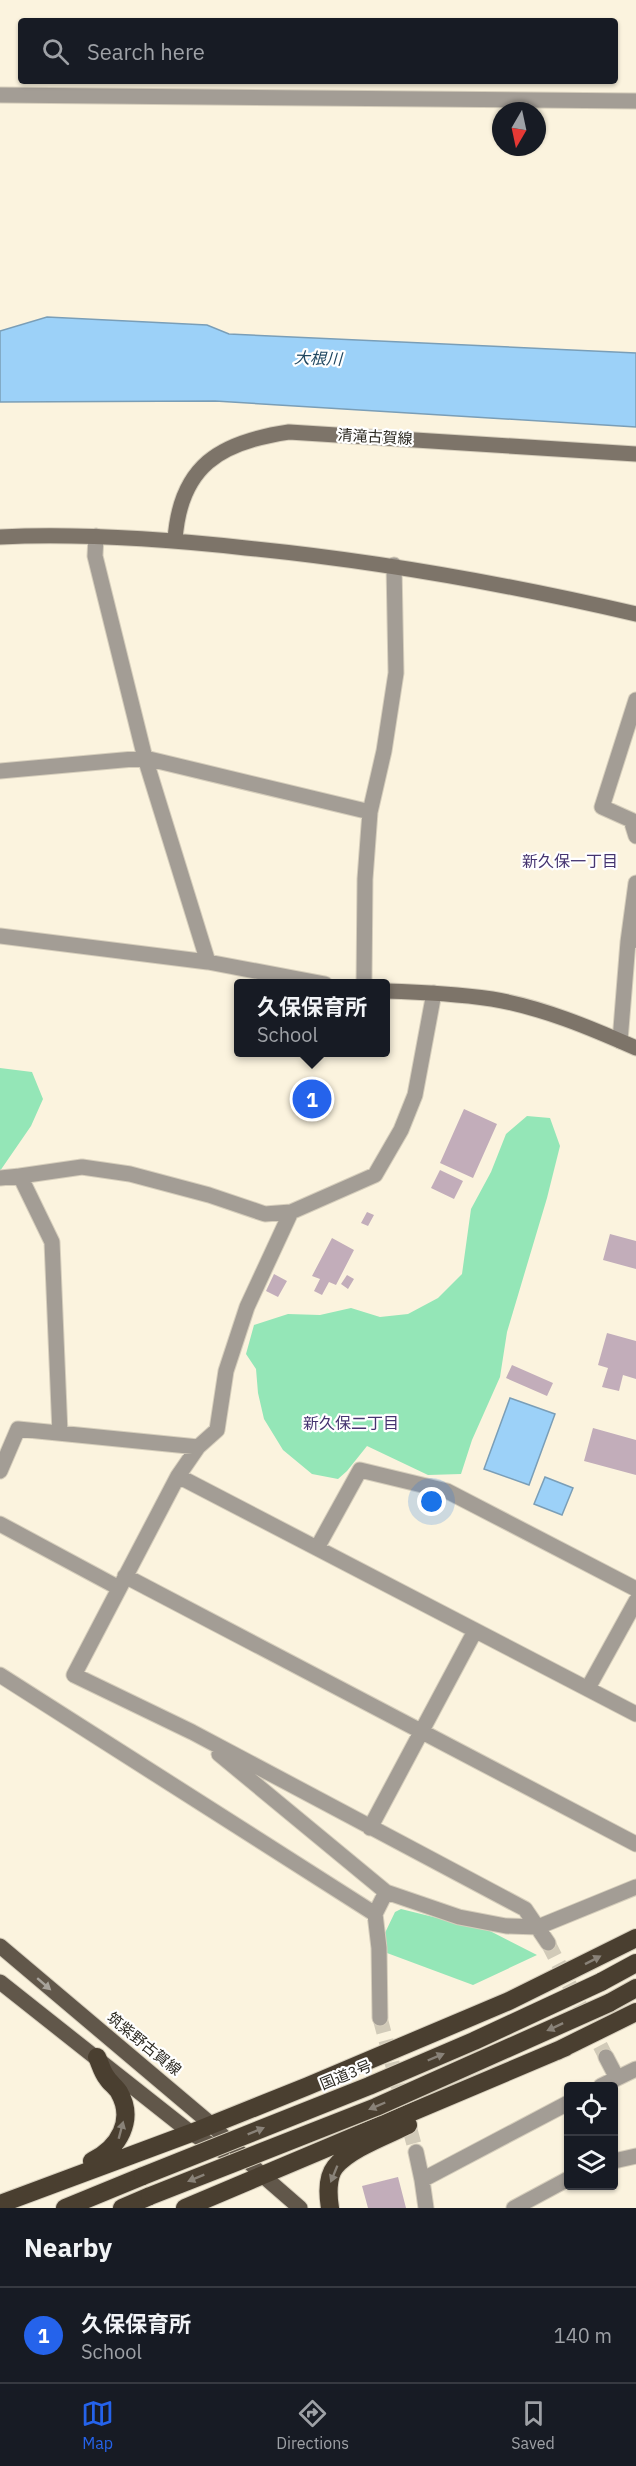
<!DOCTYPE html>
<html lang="en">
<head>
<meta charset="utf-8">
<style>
  body { margin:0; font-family:"IBM Plex Sans","Noto Sans JP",sans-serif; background:#20242c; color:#f1f3f6 }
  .controls { position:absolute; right:18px; bottom:18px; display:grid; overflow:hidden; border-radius:6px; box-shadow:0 2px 4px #0004 }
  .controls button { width:54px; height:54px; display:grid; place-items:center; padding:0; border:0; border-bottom:2px solid #363941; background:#171b24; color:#f1f3f6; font:30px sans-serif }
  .compass { position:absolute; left:492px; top:102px; width:54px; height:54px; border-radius:50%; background:#171b24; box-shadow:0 2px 4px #0004; rotate:189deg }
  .you { position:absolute; left:432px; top:1502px; width:21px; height:21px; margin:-15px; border:4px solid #fff; border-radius:50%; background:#1a73e8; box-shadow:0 0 0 9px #1a73e833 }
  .badge { display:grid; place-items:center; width:39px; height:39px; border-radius:50%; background:#2563eb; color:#fff; font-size:20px; font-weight:700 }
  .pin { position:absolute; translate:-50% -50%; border:3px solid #fff; box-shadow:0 2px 6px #0006 }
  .popup { position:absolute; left:234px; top:979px; width:156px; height:78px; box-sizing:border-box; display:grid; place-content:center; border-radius:6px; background:#171b24; filter:drop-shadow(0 2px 4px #0005); font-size:20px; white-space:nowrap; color:#9ea1a6 }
  .popup b { font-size:22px; color:#f1f3f6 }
  .popup::after { content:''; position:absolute; left:50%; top:100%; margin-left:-12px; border:12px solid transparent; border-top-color:#171b24 }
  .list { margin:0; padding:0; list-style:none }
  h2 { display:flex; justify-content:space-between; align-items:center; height:78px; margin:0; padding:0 24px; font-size:26px }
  h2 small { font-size:20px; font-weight:400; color:#9ea1a6 }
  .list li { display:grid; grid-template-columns:39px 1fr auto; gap:18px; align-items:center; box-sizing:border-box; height:96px; padding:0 24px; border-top:2px solid #363941 }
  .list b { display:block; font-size:22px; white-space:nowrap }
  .list p { margin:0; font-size:20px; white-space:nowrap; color:#9ea1a6 }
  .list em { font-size:20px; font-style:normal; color:#9ea1a6 }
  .icon { flex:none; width:33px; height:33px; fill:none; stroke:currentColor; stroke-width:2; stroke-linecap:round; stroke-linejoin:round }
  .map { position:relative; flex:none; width:636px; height:2208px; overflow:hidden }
  .search { position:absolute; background:#171b24; box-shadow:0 2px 4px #0004; left:18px; right:18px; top:18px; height:66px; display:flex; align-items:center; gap:15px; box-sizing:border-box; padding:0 21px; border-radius:6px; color:#9ea1a6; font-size:22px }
  .sheet { height:174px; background:#171b24 }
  nav { display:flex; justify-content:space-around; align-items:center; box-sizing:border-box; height:84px; border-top:2px solid #363941; background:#171b24; font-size:16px; color:#9ea1a6 }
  nav a { display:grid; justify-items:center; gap:3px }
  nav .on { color:#2563eb }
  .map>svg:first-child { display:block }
  .green { fill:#94e6b7 }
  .water { fill:#9cd1f8; stroke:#7a9eb7; stroke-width:1.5 }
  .building { fill:#c2adba }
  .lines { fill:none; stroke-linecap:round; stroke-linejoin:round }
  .street-tunnel { stroke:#d1cab8; stroke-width:15; stroke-dasharray:15 8; stroke-linecap:butt }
  .street-casing { stroke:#d6cebc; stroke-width:17 }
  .secondary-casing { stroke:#d6cebc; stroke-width:17 }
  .primary-casing { stroke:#d6cebc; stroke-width:17 }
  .highway-casing { stroke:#d6cebc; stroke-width:20 }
  .street { stroke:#a39d95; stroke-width:15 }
  .secondary { stroke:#7d7469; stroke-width:15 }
  .primary { stroke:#61574a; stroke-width:15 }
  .highway { stroke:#4a3f30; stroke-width:18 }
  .highway-bridge-casing { stroke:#d6cebc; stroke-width:20; stroke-linecap:butt }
  .highway-bridge { stroke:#4a3f30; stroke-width:18 }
  .oneway { fill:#898278 }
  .oneway2 { fill:#a8a39b }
  .labels { text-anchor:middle; stroke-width:4.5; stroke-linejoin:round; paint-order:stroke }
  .street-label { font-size:15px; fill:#2b2820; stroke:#fff }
  .water-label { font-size:16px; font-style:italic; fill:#1f4761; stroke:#fff }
  .neighbourhood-label { font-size:16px; fill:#453470; stroke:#fff }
</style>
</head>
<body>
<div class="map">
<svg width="636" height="2208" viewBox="0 0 636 2208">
  <rect width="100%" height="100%" fill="#fbf3de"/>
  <!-- green -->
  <path class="green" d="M 0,1068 L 32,1072 L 43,1099 L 31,1126 L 0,1171 Z
    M 527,1116 L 550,1118 L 560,1146 L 547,1198 L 507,1332 L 500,1377 L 472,1440 L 461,1474 L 428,1475 L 367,1446 L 347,1471 L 338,1479 L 312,1474 L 283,1450 L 264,1419 L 258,1393 L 256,1369 L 246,1354 L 254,1325 L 288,1314 L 320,1315 L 351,1308 L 380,1317 L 408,1314 L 438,1298 L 462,1274 L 471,1209 L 491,1172 L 506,1134 Z
    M 401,1909 L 490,1931 L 537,1955 L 473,1985 L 387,1953 L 384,1935 L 395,1912 Z"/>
  <!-- water -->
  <path class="water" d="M 47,317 L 207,325 L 229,334 L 636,353 L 636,427 L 215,401 L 0,402 L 0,331 Z
    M 510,1398 L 555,1414 L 529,1485 L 484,1469 Z
    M 545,1477 L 573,1488 L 562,1515 L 534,1504 Z"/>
  <!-- building -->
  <path class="building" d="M 464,1109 L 497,1124 L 473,1178 L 440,1163 Z
    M 440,1170 L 463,1181 L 454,1199 L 431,1188 Z
    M 367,1212 L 374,1215 L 368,1226 L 361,1223 Z
    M 610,1234 L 636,1241 L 636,1269 L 603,1260 Z
    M 332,1238 L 354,1250 L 336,1285 L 329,1282 L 322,1295 L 314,1291 L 320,1279 L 312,1276 Z
    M 274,1274 L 287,1281 L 278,1297 L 266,1291 Z
    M 347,1275 L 354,1279 L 348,1289 L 341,1284 Z
    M 607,1333 L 636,1341 L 636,1379 L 623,1375 L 619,1391 L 602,1387 L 608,1368 L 598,1365 Z
    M 512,1365 L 553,1383 L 547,1396 L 506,1378 Z
    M 593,1428 L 636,1440 L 636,1475 L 584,1461 Z
    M 398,2177 L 406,2208 L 368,2208 L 362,2186 Z"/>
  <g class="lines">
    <!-- street-tunnel -->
    <path class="street-tunnel" d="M 548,1943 L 606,2057
      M 380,2018 L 416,2152"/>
    <!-- street casing -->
    <g class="street-casing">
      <path id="street" d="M 0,95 L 636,101
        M 96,536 L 95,556 L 145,758 L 208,962
        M 636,700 L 602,807 L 631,820 L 636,836
        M 0,771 L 145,758 L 370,812
        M 0,936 L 208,962 L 325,984
        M 628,942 L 636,883
        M 364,984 L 365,879 L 370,812 L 384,751 L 396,673 L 394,565
        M 434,993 L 415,1095 L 401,1130 L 375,1175 L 291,1212 L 247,1307 L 226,1371 L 217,1430 L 198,1447 L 178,1476 L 74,1675 L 192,1732 L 525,1909 L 548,1943
        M 620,1041 L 628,942 L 636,940
        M 0,1178 L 20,1176
        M 60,1433 L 52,1242 L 20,1176 L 82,1167 L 130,1174 L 209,1195 L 265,1214 L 291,1212
        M 0,1471 L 18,1429 L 198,1447
        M 178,1476 L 636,1714
        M 0,1524 L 119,1588
        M 317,1548 L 360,1470 L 447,1491 L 636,1589
        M 125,1576 L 636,1844
        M 0,1675 L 375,1914 L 386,1892
        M 588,1688 L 636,1601
        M 219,1754 L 386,1892 L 459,1917 L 506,1926 L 538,1927 L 636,1887
        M 370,1828 L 475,1631
        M 375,1914 L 379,1948 L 380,2018
        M 606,2057 L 617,2078
        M 601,2086 L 636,2069
        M 416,2152 L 422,2180
        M 614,2161 L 636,2156
        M 426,2208 L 422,2180 L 568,2103
        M 514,2208 L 568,2179"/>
    </g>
    <!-- secondary casing -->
    <g class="secondary-casing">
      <path id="secondary" d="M 0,537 C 82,533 164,539 246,548 C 378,561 507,584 636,614
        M 175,540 C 180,466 220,442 289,432 L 636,454
        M 386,991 C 421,992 457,994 492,999 C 541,1007 591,1028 636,1048"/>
    </g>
    <!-- primary casing -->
    <g class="primary-casing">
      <path id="primary" d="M 0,1946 L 212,2125 L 261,2174 L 300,2208
        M 0,1982 L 191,2133 L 222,2151"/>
    </g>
    <!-- highway casing -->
    <g class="highway-casing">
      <path id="highway" d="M 601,1982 L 636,1963
        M 609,2003 L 636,1988
        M 557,2051 L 636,2012
        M 92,2161 C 119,2148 135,2120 119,2092 C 116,2087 110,2083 107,2078 C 102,2072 100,2063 97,2057
        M 0,2204 L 191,2133 L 308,2086 L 509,2001 L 636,1938
        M 65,2208 L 143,2176
        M 122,2208 L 150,2196
        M 185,2208 L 566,2047
        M 330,2208 C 328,2196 327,2177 335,2167 C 349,2149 388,2135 408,2125"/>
    </g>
    <!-- street -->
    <use href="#street" class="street"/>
    <!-- secondary -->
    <use href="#secondary" class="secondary"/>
    <!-- primary -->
    <use href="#primary" class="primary"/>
    <!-- highway -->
    <use href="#highway" class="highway"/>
    <!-- highway-bridge casing -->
    <g class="highway-bridge-casing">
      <path id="highway-bridge" d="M 143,2176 L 369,2086 L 474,2041 L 601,1982
        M 150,2196 L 376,2107 L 609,2003"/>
    </g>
    <!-- highway-bridge -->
    <use href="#highway-bridge" class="highway-bridge"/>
  </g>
  <!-- one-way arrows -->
  <defs><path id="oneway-solid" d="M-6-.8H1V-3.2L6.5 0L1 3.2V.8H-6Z" transform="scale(1.5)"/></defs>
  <g class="oneway">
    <use href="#oneway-solid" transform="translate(593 1960) rotate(-27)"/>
    <use href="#oneway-solid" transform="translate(555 2027) rotate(155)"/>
    <use href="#oneway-solid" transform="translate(436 2057) rotate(-23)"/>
    <use href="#oneway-solid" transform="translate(377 2106) rotate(157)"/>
    <use href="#oneway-solid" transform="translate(121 2130) rotate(-75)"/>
    <use href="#oneway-solid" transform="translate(256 2131) rotate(-22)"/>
    <use href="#oneway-solid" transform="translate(334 2174) rotate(112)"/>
    <use href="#oneway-solid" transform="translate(196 2178) rotate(158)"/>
  </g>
  <use class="oneway2" href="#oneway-solid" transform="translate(44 1984) rotate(41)"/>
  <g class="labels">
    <!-- street labels -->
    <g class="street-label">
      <text transform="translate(375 437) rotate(3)" y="5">清滝古賀線</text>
      <text transform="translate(144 2044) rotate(39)" y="5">筑紫野古賀線</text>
      <text transform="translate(346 2075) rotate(-22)" y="5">国道3号</text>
    </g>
    <!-- water labels -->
    <g class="water-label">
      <text transform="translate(318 358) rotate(2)" y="6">大根川</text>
    </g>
    <!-- neighbourhood labels -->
    <g class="neighbourhood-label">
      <text x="570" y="867">新久保一丁目</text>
      <text x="351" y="1429">新久保二丁目</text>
    </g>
  </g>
</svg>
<div class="controls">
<button><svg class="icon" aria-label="locate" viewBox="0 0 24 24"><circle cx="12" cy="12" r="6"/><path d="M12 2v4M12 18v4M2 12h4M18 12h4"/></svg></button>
<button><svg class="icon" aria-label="layers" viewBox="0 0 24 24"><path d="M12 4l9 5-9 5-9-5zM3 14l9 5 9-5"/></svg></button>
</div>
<svg class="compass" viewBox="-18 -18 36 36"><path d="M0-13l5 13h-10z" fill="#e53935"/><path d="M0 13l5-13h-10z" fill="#9ea1a6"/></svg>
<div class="you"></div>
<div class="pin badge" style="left:312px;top:1099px">1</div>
<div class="popup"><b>久保保育所</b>School</div>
<div class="search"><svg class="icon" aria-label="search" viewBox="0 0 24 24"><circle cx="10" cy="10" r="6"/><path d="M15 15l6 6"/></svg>Search here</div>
</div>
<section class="sheet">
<h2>Nearby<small></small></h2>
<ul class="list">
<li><span class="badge">1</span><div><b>久保保育所</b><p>School</p></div><em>140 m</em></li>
</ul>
</section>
<nav>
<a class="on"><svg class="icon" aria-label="map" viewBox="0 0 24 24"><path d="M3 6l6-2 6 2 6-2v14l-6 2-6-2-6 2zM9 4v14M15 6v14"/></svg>Map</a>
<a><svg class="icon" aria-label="directions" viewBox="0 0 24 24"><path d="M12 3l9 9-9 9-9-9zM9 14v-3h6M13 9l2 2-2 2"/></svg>Directions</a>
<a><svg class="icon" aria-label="saved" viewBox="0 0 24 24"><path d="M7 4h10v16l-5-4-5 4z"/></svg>Saved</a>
</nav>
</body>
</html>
